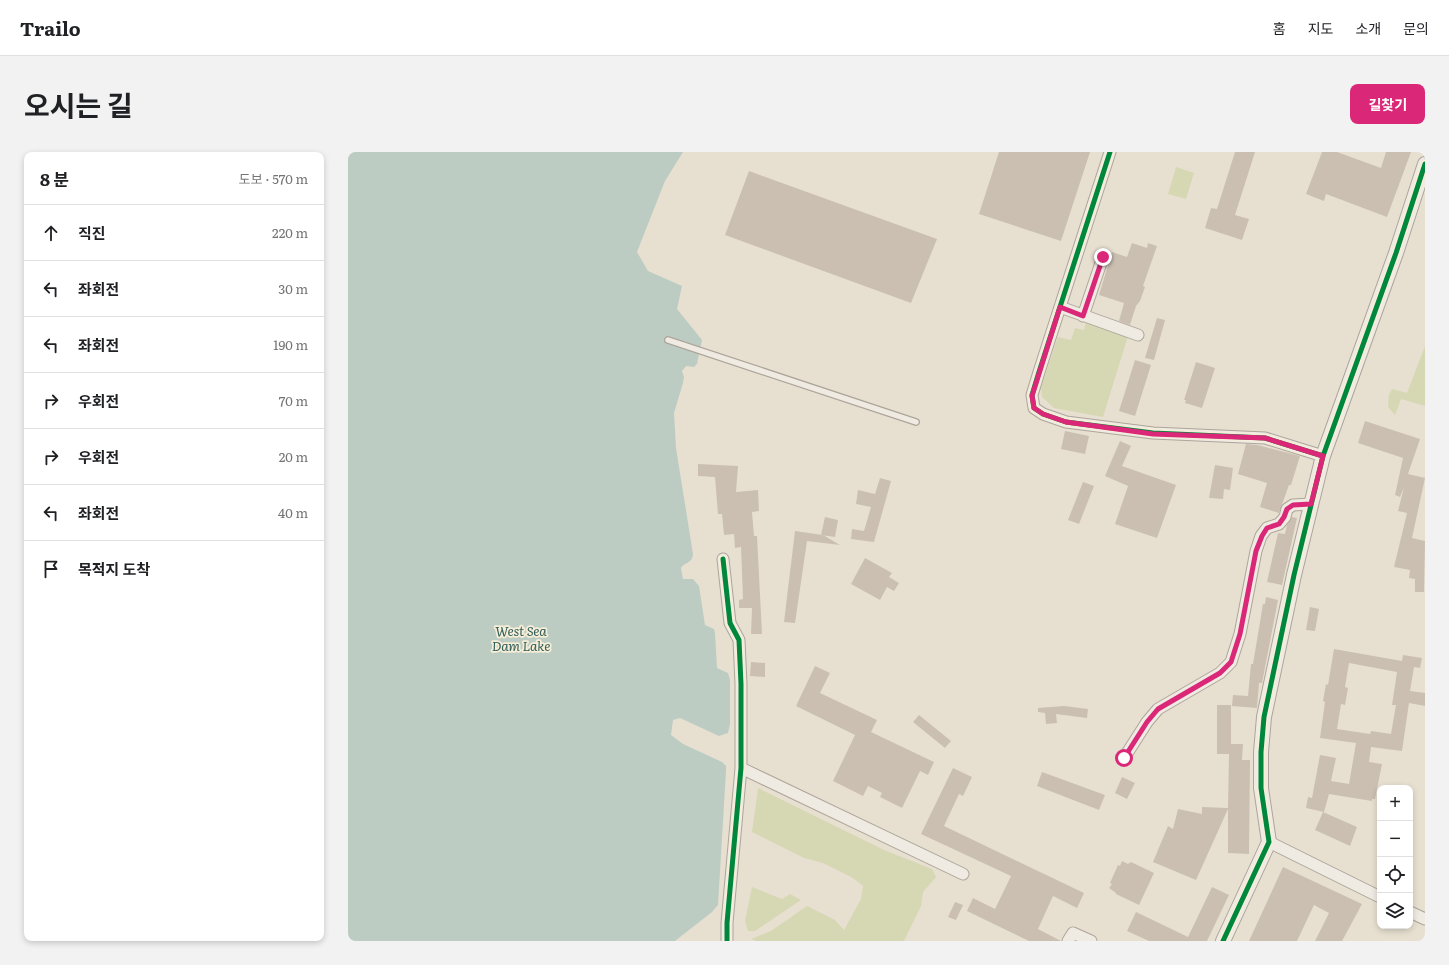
<!DOCTYPE html>
<html lang="ko">
<head>
<meta charset="utf-8">
<style>
  body { margin:0; font-family:Literata,"Noto Sans KR",serif; background:#f2f2f2; color:#202124 }
  .controls { position:absolute; right:12px; bottom:12px; display:grid; overflow:hidden; border-radius:8px; box-shadow:0 2px 6px #0003 }
  .controls button { width:36px; height:36px; display:grid; place-items:center; padding:0; border:0; border-bottom:1px solid #e0e0e0; background:#fff; color:#202124; font:20px sans-serif }
  .stop { position:absolute; width:12px; height:12px; margin:-9px; border:3px solid #db2777; border-radius:50%; background:#fff }
  .stop.end { background:#db2777; border-color:#fff; box-shadow:0 1px 4px #0008 }
  .list { margin:0; padding:0; list-style:none }
  h2 { display:flex; justify-content:space-between; align-items:center; height:52px; margin:0; padding:0 16px; font-size:17px }
  h2 small { font-size:13px; font-weight:400; color:#757577 }
  .list li { display:grid; grid-template-columns:26px 1fr auto; gap:12px; align-items:center; box-sizing:border-box; height:56px; padding:0 16px; border-top:1px solid #e0e0e0 }
  .list b { display:block; font-size:15px; white-space:nowrap }
  .list em { font-size:13px; font-style:normal; color:#757577 }
  .icon { flex:none; width:22px; height:22px; fill:none; stroke:currentColor; stroke-width:2; stroke-linecap:round; stroke-linejoin:round }
  .map { position:relative; flex:none; width:1077px; height:789px; overflow:hidden; border-radius:8px }
  header { display:flex; align-items:center; gap:24px; box-sizing:border-box; height:56px; padding:0 20px; background:#fff; border-bottom:1px solid #e0e0e0 }
  header strong { font-size:19px }
  nav { display:flex; gap:22px; margin-inline-start:auto; font-size:14px }
  .intro { display:flex; align-items:center; justify-content:space-between; box-sizing:border-box; height:96px; padding:0 24px }
  h1 { margin:0; font-size:28px }
  .button { padding:10px 18px; border-radius:8px; background:#db2777; color:#fff; font-size:14px; font-weight:700 }
  main { display:flex; gap:24px; padding:0 24px }
  aside { flex:1; background:#fff; border-radius:8px; box-shadow:0 2px 6px #0003 }
  .map>svg:first-child { display:block }
  .green { fill:#d6d7b3 }
  .water { fill:#bcccc2 }
  .building { fill:#cbbfb2; fill-rule:evenodd }
  .lines { fill:none; stroke-linecap:round; stroke-linejoin:round }
  .service-casing { stroke:#ada599; stroke-width:8 }
  .minor-casing { stroke:#ada599; stroke-width:13 }
  .tertiary-casing { stroke:#ada599; stroke-width:16 }
  .service { stroke:#efebe3; stroke-width:5.5 }
  .minor { stroke:#efebe3; stroke-width:11 }
  .tertiary { stroke:#efebe3; stroke-width:14 }
  .cycleway-casing { stroke:#f7eed8; stroke-width:8 }
  .cycleway { stroke:#00873e; stroke-width:5 }
  .route { stroke:#db2777; stroke-width:5 }
  .labels { text-anchor:middle; stroke-width:3.5; stroke-linejoin:round; paint-order:stroke }
  .water-label { font-size:13px; font-style:italic; fill:#2f5d5a; stroke:#f7eed8 }
</style>
</head>
<body>
<header>
<strong>Trailo</strong>
<nav><a>홈</a><a>지도</a><a>소개</a><a>문의</a></nav>
</header>
<div class="intro"><h1>오시는 길</h1><a class="button">길찾기</a></div>
<main>
<aside>
<h2>8 분<small>도보 · 570 m</small></h2>
<ul class="list">
<li><svg class="icon" aria-label="ahead" viewBox="0 0 24 24"><path d="M12 20V5M6 11l6-6 6 6"/></svg><div><b>직진</b></div><em>220 m</em></li>
<li><svg class="icon" aria-label="left" viewBox="0 0 24 24"><path d="M17 20v-9H6M10 6l-5 5 5 5"/></svg><div><b>좌회전</b></div><em>30 m</em></li>
<li><svg class="icon" aria-label="left" viewBox="0 0 24 24"><path d="M17 20v-9H6M10 6l-5 5 5 5"/></svg><div><b>좌회전</b></div><em>190 m</em></li>
<li><svg class="icon" aria-label="right" viewBox="0 0 24 24"><path d="M7 20v-9h11M14 6l5 5-5 5"/></svg><div><b>우회전</b></div><em>70 m</em></li>
<li><svg class="icon" aria-label="right" viewBox="0 0 24 24"><path d="M7 20v-9h11M14 6l5 5-5 5"/></svg><div><b>우회전</b></div><em>20 m</em></li>
<li><svg class="icon" aria-label="left" viewBox="0 0 24 24"><path d="M17 20v-9H6M10 6l-5 5 5 5"/></svg><div><b>좌회전</b></div><em>40 m</em></li>
<li><svg class="icon" aria-label="arrive" viewBox="0 0 24 24"><path d="M6 21V4h12l-3 4 3 4H6"/></svg><div><b>목적지 도착</b></div></li>
</ul>
</aside>
<div class="map">
<svg width="1077" height="789" viewBox="0 0 1077 789">
  <rect width="100%" height="100%" fill="#e7e0d1"/>
  <!-- green -->
  <path class="green" d="M 828,15 L 846,21 L 838,47 L 820,42 Z
    M 738,170 L 780,184 L 755,265 L 706,256 L 694,245 L 693,236 L 710,185 L 723,188 L 727,176 L 736,178 Z
    M 1077,194 L 1077,254 L 1053,247 L 1047,263 L 1040,255 L 1041,243 L 1044,237 L 1059,241 Z
    M 410,636 L 536,698 L 584,717 L 588,725 L 575,740 L 573,754 L 556,789 L 408,789 L 403,787 L 423,779 L 459,754 L 487,768 L 496,778 L 513,747 L 515,734 L 505,726 L 475,711 L 456,706 L 404,680 Z
    M 404,735 L 434,747 L 442,742 L 453,748 L 407,779 L 400,779 L 397,769 Z"/>
  <!-- water -->
  <path class="water" d="M 0,0 L 335,0 L 317,29 L 289,100 L 300,119 L 334,134 L 329,157 L 354,188 L 349,212 L 346,215 L 338,214 L 334,219 L 336,225 L 335,231 L 326,261 L 328,296 L 345,402 C 344,412 338,409 333,416 L 335,427 L 345,427 L 351,434 L 357,473 L 366,477 L 367,481 L 369,516 L 380,521 L 382,528 L 382,572 L 380,581 L 371,584 L 332,566 L 325,568 L 323,583 L 335,592 L 374,610 L 378,614 L 378,619 L 370,753 L 364,760 L 327,789 L 0,789 Z"/>
  <!-- building -->
  <path class="building" d="M 651,0 L 742,0 L 713,89 L 631,62 Z
    M 887,0 L 907,0 L 887,63 L 901,67 L 894,88 L 857,76 L 863,56 L 869,57 Z
    M 974,0 L 989,0 L 1033,16 L 1038,0 L 1063,0 L 1039,65 L 978,42 L 976,49 L 958,42 Z
    M 401,19 L 589,87 L 563,151 L 377,83 Z
    M 784,91 L 799,96 L 800,91 L 809,94 L 795,134 L 797,135 L 792,149 L 788,154 L 782,173 L 771,169 L 776,151 L 751,143 L 764,100 L 779,105 Z
    M 809,166 L 817,168 L 806,208 L 797,206 Z
    M 787,208 L 803,213 L 787,264 L 771,259 Z
    M 848,210 L 867,216 L 854,256 L 837,251 L 838,248 L 836,248 Z
    M 1017,269 L 1072,287 L 1060,322 L 1077,326 L 1064,386 L 1077,389 L 1076,440 L 1067,440 L 1067,427 L 1061,426 L 1062,418 L 1046,415 L 1059,361 L 1050,359 L 1056,335 L 1052,345 L 1047,343 L 1055,306 L 1010,291 Z
    M 717,279 L 741,284 L 737,302 L 713,297 Z
    M 772,289 L 783,294 L 774,314 L 828,333 L 809,386 L 767,372 L 780,334 L 757,324 Z
    M 898,292 L 909,293 L 952,304 L 943,333 L 941,333 L 931,361 L 912,355 L 919,331 L 890,322 Z
    M 350,312 L 390,314 L 388,340 L 410,338 L 411,359 L 404,360 L 406,384 L 409,384 L 414,482 L 403,482 L 404,456 L 391,456 L 391,448 L 395,447 L 393,395 L 387,396 L 386,382 L 376,383 L 374,362 L 370,362 L 367,325 L 350,324 Z
    M 867,313 L 885,316 L 882,338 L 876,337 L 875,347 L 861,346 Z
    M 532,326 L 543,329 L 526,390 L 503,387 L 504,377 L 516,379 L 523,355 L 508,352 L 510,338 L 527,342 Z
    M 735,330 L 746,334 L 731,372 L 720,368 Z
    M 477,365 L 490,368 L 487,385 L 473,383 Z
    M 944,365 L 949,366 L 934,433 L 919,430 L 930,381 L 937,382 L 939,373 Z
    M 447,379 L 475,383 L 492,393 L 459,389 L 447,471 L 436,470 Z
    M 517,406 L 544,421 L 541,425 L 551,431 L 546,439 L 539,435 L 532,448 L 503,432 Z
    M 918,445 L 930,448 L 914,531 L 911,531 L 909,556 L 884,554 L 885,543 L 900,544 L 903,512 L 905,512 L 915,452 L 917,452 Z
    M 962,455 L 971,457 L 967,479 L 958,478 Z
    M 986,497 L 1054,509 L 1055,503 L 1074,506 L 1072,516 L 1066,515 L 1062,539 L 1077,541 L 1077,554 L 1061,551 L 1054,599 L 1023,595 L 1021,610 L 1034,612 L 1027,647 L 1024,647 L 1024,649 L 981,642 L 976,660 L 958,656 L 960,645 L 964,646 L 972,603 L 988,606 L 983,629 L 1001,632 L 1008,591 L 972,586 L 977,550 L 975,549 L 978,532 L 980,533 ZM 1001,511 L 1049,520 L 1044,553 L 1048,553 L 1043,582 L 1023,579 L 1022,582 L 989,577 L 993,552 L 997,553 L 1000,536 L 997,535 Z
    M 403,510 L 417,511 L 417,525 L 402,524 Z
    M 467,514 L 482,521 L 472,541 L 529,568 L 523,580 L 586,610 L 580,623 L 572,619 L 554,656 L 532,645 L 534,641 L 520,634 L 515,644 L 485,629 L 507,583 L 448,554 Z
    M 869,553 L 883,553 L 883,592 L 895,592 L 894,608 L 902,608 L 901,702 L 880,701 L 880,657 L 848,728 L 805,710 L 820,674 L 825,677 L 830,657 L 854,662 L 854,655 L 880,656 L 881,602 L 869,602 Z
    M 716,554 L 740,557 L 739,566 L 708,562 L 709,571 L 698,572 L 697,561 L 690,560 L 690,556 Z
    M 571,563 L 603,589 L 597,596 L 565,570 Z
    M 605,616 L 624,625 L 615,644 L 611,642 L 596,674 L 736,741 L 729,756 L 705,744 L 690,777 L 713,789 L 681,789 L 619,759 L 625,746 L 647,757 L 663,724 L 573,682 Z
    M 694,620 L 757,643 L 751,658 L 689,634 Z
    M 774,625 L 787,631 L 779,647 L 767,641 Z
    M 975,660 L 1009,675 L 1002,694 L 967,678 Z
    M 774,709 L 780,712 L 783,710 L 806,721 L 791,753 L 768,742 L 768,741 L 761,736 L 764,732 L 762,731 L 770,713 L 772,714 Z
    M 935,715 L 1014,752 L 994,789 L 967,789 L 981,761 L 966,753 L 949,789 L 901,789 Z
    M 864,735 L 881,743 L 859,789 L 801,789 L 779,779 L 788,760 L 840,785 Z
    M 607,750 L 615,753 L 608,768 L 600,765 Z"/>
  <g class="lines">
    <!-- service casing -->
    <g class="service-casing">
      <path id="service" d="M 320,188 L 568,270"/>
    </g>
    <!-- minor casing -->
    <g class="minor-casing">
      <path id="minor" d="M 762,0 L 691,220 L 684,243 L 686,256 L 695,262 L 718,270 L 805,281 L 917,286 L 975,304
        M 712,155 L 790,183
        M 735,164 L 755,105
        M 375,407 L 382,471 L 391,488 L 393,532 L 393,616 L 379,771 L 379,789
        M 776,606 L 799,570 L 810,557 L 872,521 L 883,510 L 892,482 L 908,399 L 913,384 L 919,376 L 931,372 L 937,365 L 939,357 L 945,353 L 963,352
        M 393,616 L 615,722
        M 921,690 L 1032,745
        M 1062,760 L 1077,767
        M 720,789 L 725,781 L 743,789"/>
    </g>
    <!-- tertiary casing -->
    <g class="tertiary-casing">
      <path id="tertiary" d="M 875,789 L 921,690 L 913,636 L 913,600 L 916,565 L 946,423 L 975,304 L 1048,101 L 1077,12"/>
    </g>
    <!-- service -->
    <use href="#service" class="service"/>
    <!-- minor -->
    <use href="#minor" class="minor"/>
    <!-- tertiary -->
    <use href="#tertiary" class="tertiary"/>
    <!-- cycleway casing -->
    <g class="cycleway-casing">
      <path id="cycleway" d="M 762,0 L 691,220 L 684,243 L 686,256 L 695,262 L 718,270 L 805,281 L 917,286 L 975,304
        M 375,407 L 382,471 L 391,488 L 393,532 L 393,616 L 379,771 L 379,789
        M 875,789 L 921,690 L 913,636 L 913,600 L 916,565 L 946,423 L 975,304 L 1048,101 L 1077,12"/>
    </g>
    <!-- cycleway -->
    <use href="#cycleway" class="cycleway"/>
  </g>
  <g class="lines">
    <!-- route -->
    <path class="route" d="M 755,105 L 735,164 L 712,155 L 684,244 L 686,256 L 695,262 L 718,270 L 805,282 L 917,286 L 975,304 L 963,352 L 945,353 L 939,357 L 936,365 L 931,372 L 919,376 L 914,384 L 908,399 L 892,482 L 883,510 L 872,521 L 810,557 L 799,570 L 776,606"/>
  </g>
  <g class="labels">
    <!-- water labels -->
    <g class="water-label">
      <text x="173" y="484">West Sea<tspan x="173" dy="15">Dam Lake</tspan></text>
    </g>
  </g>
</svg>
<div class="controls">
<button>+</button>
<button>−</button>
<button><svg class="icon" aria-label="locate" viewBox="0 0 24 24"><circle cx="12" cy="12" r="6"/><path d="M12 2v4M12 18v4M2 12h4M18 12h4"/></svg></button>
<button><svg class="icon" aria-label="layers" viewBox="0 0 24 24"><path d="M12 4l9 5-9 5-9-5zM3 14l9 5 9-5"/></svg></button>
</div>
<div class="stop" style="left:776px;top:606px"></div>
<div class="stop end" style="left:755px;top:105px"></div>
</div>
</main>
</body>
</html>
